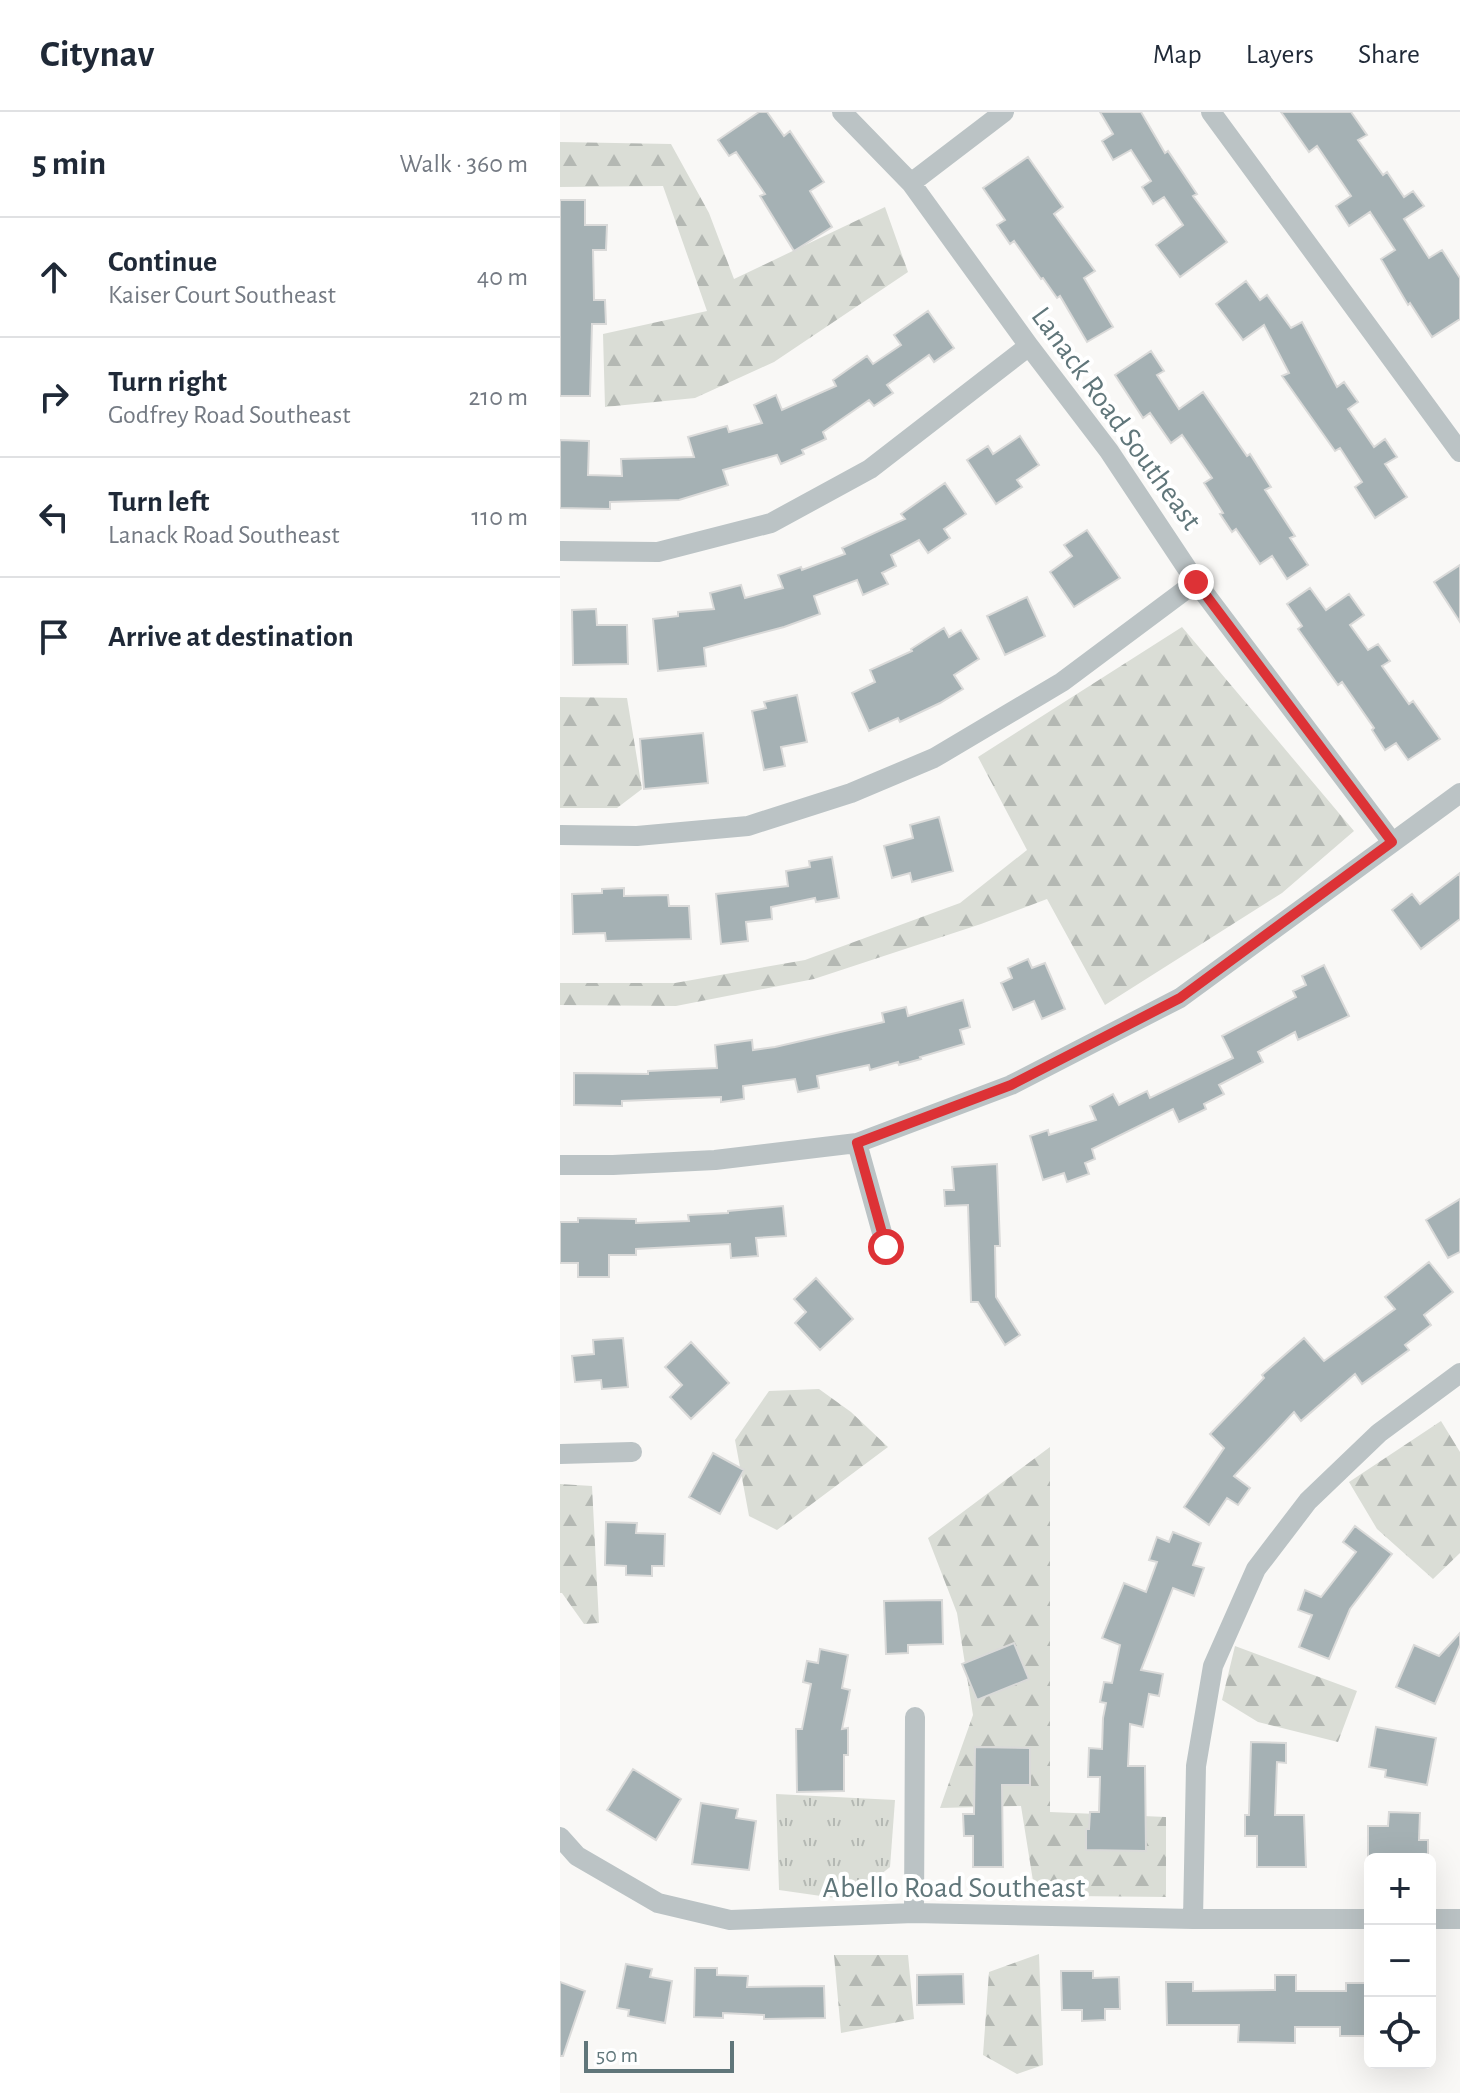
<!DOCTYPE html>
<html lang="en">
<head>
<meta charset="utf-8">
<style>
  body { margin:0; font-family:"Alegreya Sans",sans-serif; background:#f2f2f3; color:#1f2937 }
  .controls { position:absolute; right:24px; bottom:24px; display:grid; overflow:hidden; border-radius:12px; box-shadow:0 8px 32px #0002 }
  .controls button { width:72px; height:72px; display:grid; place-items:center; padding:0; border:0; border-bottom:2px solid #e0e1e3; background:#fff; color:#1f2937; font:40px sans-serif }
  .scale { position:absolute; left:24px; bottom:20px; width:150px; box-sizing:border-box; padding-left:8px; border:4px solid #60767a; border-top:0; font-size:22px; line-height:28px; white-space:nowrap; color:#60767a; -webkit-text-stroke:6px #fff; paint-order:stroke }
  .stop { position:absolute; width:24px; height:24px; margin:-18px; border:6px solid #dd3236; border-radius:50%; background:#fff }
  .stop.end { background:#dd3236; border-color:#fff; box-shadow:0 2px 8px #0008 }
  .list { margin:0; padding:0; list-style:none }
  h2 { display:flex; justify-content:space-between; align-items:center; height:104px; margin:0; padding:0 32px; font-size:34px }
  h2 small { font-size:26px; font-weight:400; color:#747a83 }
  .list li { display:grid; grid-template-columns:52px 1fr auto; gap:24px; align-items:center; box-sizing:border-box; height:120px; padding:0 32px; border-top:2px solid #e0e1e3 }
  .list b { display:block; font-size:30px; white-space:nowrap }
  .list p { margin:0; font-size:26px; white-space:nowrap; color:#747a83 }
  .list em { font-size:26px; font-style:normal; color:#747a83 }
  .icon { flex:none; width:44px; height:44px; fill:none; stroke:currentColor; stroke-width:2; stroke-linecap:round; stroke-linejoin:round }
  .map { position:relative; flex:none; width:900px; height:1981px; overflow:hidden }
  header { display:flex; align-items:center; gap:48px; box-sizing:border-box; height:112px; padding:0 40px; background:#fff; border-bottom:2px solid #e0e1e3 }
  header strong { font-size:38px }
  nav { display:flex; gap:44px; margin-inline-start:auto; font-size:28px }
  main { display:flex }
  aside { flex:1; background:#fff }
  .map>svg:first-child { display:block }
  .grass { fill:url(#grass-tufts) }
  .forest { fill:url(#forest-firs) }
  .building { fill:#a5b1b4; stroke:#dadad9; stroke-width:2 }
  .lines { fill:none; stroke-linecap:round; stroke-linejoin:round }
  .street { stroke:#bbc3c5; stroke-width:20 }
  .route { stroke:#dd3236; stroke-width:10 }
  .labels { text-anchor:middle; stroke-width:8; stroke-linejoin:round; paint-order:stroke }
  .street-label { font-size:30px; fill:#60767a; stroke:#fff }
</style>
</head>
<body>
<header>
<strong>Citynav</strong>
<nav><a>Map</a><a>Layers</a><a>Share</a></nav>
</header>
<main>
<aside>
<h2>5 min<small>Walk · 360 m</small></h2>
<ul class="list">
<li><svg class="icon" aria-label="ahead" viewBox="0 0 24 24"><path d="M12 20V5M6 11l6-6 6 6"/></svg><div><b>Continue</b><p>Kaiser Court Southeast</p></div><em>40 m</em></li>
<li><svg class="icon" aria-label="right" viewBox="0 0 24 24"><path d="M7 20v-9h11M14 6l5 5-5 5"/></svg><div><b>Turn right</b><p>Godfrey Road Southeast</p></div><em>210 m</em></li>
<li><svg class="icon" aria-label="left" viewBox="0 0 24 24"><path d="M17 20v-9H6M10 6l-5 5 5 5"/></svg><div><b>Turn left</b><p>Lanack Road Southeast</p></div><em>110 m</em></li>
<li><svg class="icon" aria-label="arrive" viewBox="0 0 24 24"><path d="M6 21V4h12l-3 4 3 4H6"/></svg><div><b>Arrive at destination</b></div></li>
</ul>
</aside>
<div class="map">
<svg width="900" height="1981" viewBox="0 0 900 1981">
  <defs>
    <pattern id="grass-tufts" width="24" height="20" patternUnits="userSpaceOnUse" patternTransform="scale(2)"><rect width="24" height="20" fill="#daddd6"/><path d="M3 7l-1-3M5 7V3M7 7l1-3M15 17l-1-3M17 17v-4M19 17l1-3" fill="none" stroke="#b4b8b3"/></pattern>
    <pattern id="forest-firs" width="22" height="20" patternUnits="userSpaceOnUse" patternTransform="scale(2)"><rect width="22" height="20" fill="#daddd6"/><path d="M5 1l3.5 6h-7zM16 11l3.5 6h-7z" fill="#b4b8b3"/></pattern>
  </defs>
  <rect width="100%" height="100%" fill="#f9f8f6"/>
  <!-- grass -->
  <path class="grass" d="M 216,1682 L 335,1688 L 330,1755 L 289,1788 L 219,1778 Z"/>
  <!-- forest -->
  <path class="forest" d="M 0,30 L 111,32 L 149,101 L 174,167 L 325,95 L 348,160 L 214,250 L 135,286 L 45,295 L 43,222 L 147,199 L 103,74 L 0,75 Z
    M 622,515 L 794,719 L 722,781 L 545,893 L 487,787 L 421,812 L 254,867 L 116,894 L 0,893 L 0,871 L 115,871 L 245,848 L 400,791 L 467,738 L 418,645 Z
    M 0,585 L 67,586 L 82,677 L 57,696 L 0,696 Z
    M 259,1277 L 291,1300 L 328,1335 L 217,1418 L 189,1404 L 175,1328 L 209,1279 Z
    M 881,1309 L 900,1340 L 900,1441 L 873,1467 L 817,1417 L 789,1370 Z
    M 490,1335 L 490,1700 L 606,1705 L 606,1785 L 513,1784 L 473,1769 L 461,1694 L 380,1696 L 413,1603 L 397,1501 L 368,1426 Z
    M 0,1372 L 32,1374 L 39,1511 L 24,1512 L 2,1481 L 0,1481 Z
    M 675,1534 L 797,1579 L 778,1630 L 698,1610 L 662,1588 Z
    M 479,1842 L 483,1953 L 457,1962 L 423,1943 L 429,1860 Z
    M 274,1843 L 348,1843 L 354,1907 L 281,1921 Z"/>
  <!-- building -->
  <path class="building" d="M 199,0 L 207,0 L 224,24 L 230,19 L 264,70 L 250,79 L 272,115 L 234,139 L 200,84 L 205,82 L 176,40 L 169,44 L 158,28 Z
    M 540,0 L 581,0 L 605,41 L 608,39 L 637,82 L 633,84 L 667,130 L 620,165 L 596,133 L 623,113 L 604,85 L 593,92 L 582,75 L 591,69 L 571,38 L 553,48 L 542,29 L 553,22 Z
    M 721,0 L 791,0 L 807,23 L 798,28 L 823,63 L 827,60 L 844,85 L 853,79 L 864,94 L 844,107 L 869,146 L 882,138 L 900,166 L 900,207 L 872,225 L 850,191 L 848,193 L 821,147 L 835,138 L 810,100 L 789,114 L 776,94 L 791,84 L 757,34 L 749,40 Z
    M 468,45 L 503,95 L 494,102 L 535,159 L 524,166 L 553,215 L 527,230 L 500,184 L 497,186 L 483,166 L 481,167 L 454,129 L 450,132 L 437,113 L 445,108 L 423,76 Z
    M 0,88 L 25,88 L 25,113 L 47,113 L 46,138 L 33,138 L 34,188 L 45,188 L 46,212 L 32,212 L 30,284 L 0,284 Z
    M 686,169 L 700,188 L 707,183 L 731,216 L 742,210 L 777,275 L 784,270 L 798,290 L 788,297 L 814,335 L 825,327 L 837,345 L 825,352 L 847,385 L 815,406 L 795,375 L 802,370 L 780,336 L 775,339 L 722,264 L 729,261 L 704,213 L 683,228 L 656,192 Z
    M 368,199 L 394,236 L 374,250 L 369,243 L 327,273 L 333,281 L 314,294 L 309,288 L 263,320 L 266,327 L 242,338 L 244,342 L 221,352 L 217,343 L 163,358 L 168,373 L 119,388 L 50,390 L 50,397 L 0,396 L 0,328 L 29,329 L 28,363 L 62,364 L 61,347 L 134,345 L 128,325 L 167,314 L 169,320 L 202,311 L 194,293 L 216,283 L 222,298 L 276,274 L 273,268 L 307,244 L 313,252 L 341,233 L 334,223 Z
    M 591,239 L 604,259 L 597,263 L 619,297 L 643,280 L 687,344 L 690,342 L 711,375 L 705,378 L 735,424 L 730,426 L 748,453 L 727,467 L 712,444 L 700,452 L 676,417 L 672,420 L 660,402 L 663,401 L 644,371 L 652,366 L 622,323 L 611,331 L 590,301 L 583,306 L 555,263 Z
    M 460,324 L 479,353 L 457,368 L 462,375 L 436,392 L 407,348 L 428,334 L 433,342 Z
    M 385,371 L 406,402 L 384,417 L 390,426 L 368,441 L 359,428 L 331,443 L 336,454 L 322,461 L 328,472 L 303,483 L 297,468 L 254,484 L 260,502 L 224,515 L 144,536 L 146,554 L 98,559 L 93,507 L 118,504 L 118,500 L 154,497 L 150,481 L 181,473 L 185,486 L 223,476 L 218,463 L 241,455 L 242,458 L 285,442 L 282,436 L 345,407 L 341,402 Z
    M 527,418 L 560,466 L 514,495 L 490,460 L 512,444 L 504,433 Z
    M 900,453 L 900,510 L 874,470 Z
    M 750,476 L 766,498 L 789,482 L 804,503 L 790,513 L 808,538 L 818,532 L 830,549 L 822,554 L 849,592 L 853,589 L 880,627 L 848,648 L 836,631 L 825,638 L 812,618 L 814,616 L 782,570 L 778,573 L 738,517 L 742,514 L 727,492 Z
    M 467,485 L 485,524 L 445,543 L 427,504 Z
    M 36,497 L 37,513 L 67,513 L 68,552 L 13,553 L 12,498 Z
    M 384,516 L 389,525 L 401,518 L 419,547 L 394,563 L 403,577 L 380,591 L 340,610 L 338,606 L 309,619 L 292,581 L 315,570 L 310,558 L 352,539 L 351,537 Z
    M 237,583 L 247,630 L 221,635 L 225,654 L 204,658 L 192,599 L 206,596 L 204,590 Z
    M 143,621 L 148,671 L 84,677 L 80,627 Z
    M 379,705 L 393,759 L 352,770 L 350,761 L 332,766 L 324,734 L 353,726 L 350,713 Z
    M 272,745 L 279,786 L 256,790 L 255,786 L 211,795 L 212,807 L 186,810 L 188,829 L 161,832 L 156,782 L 228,774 L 226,759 L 250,755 L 249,749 Z
    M 900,761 L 900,807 L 861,837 L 832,798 L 852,782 L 860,792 Z
    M 64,776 L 64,784 L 108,783 L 109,794 L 129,794 L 131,827 L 46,829 L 45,821 L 13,822 L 12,782 L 42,781 L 42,777 Z
    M 468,847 L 472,856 L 485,851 L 505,897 L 482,907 L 474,889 L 453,898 L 441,871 L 452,866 L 448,856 Z
    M 764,853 L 789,904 L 738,928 L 735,920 L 698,940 L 703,950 L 659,973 L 664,982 L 644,992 L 646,997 L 619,1010 L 613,997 L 532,1037 L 535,1047 L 525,1051 L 529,1062 L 507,1070 L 504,1061 L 483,1068 L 470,1024 L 488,1018 L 489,1023 L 536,1008 L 530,994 L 553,982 L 559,993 L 587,979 L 590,986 L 673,946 L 662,924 L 736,885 L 733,879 L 746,873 L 742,864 Z
    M 403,888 L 410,915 L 400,918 L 404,932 L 360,945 L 361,947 L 339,953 L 338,950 L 310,958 L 309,953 L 257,964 L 259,976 L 238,980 L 235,967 L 183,974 L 184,987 L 161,990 L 161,985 L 62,989 L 62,994 L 14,993 L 14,961 L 88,962 L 88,959 L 157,956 L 155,933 L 192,928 L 193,938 L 215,935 L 324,910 L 322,901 L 346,895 L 348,904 Z
    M 437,1052 L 440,1134 L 435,1134 L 436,1185 L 460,1223 L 445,1233 L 418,1190 L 411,1190 L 408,1093 L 385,1094 L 384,1078 L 394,1078 L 392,1055 Z
    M 900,1087 L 900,1140 L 888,1146 L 866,1108 Z
    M 223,1094 L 226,1124 L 196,1126 L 198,1144 L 171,1146 L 170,1132 L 76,1137 L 76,1143 L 49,1143 L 49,1165 L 18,1165 L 18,1151 L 0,1151 L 0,1110 L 18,1110 L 18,1106 L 76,1107 L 76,1111 L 129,1109 L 128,1103 L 168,1101 L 168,1099 Z
    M 869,1150 L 893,1180 L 864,1203 L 871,1213 L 845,1233 L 849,1238 L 802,1272 L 795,1262 L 741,1309 L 734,1300 L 674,1364 L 690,1376 L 678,1393 L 667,1386 L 649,1413 L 624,1395 L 664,1336 L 650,1322 L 704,1266 L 702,1263 L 744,1226 L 764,1249 L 835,1197 L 825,1185 Z
    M 256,1166 L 293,1207 L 260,1238 L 235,1211 L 246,1200 L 234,1187 Z
    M 63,1226 L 68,1275 L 42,1277 L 41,1268 L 15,1270 L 12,1244 L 34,1242 L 33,1228 Z
    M 131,1230 L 169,1271 L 131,1307 L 110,1285 L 122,1273 L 105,1255 Z
    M 153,1341 L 184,1358 L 160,1402 L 129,1385 Z
    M 46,1410 L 77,1411 L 76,1421 L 105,1422 L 104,1454 L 92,1454 L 92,1464 L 66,1463 L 66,1454 L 45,1453 Z
    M 795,1414 L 832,1442 L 790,1497 L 769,1547 L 739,1535 L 752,1503 L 738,1498 L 745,1478 L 761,1485 L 796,1440 L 783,1430 Z
    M 613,1420 L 641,1431 L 633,1453 L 644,1456 L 634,1484 L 613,1476 L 581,1558 L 603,1562 L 599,1584 L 589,1582 L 583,1615 L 570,1612 L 568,1654 L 585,1654 L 586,1739 L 526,1738 L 526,1717 L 529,1717 L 530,1700 L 539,1700 L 540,1665 L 528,1665 L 529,1636 L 542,1637 L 543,1606 L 546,1591 L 540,1590 L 544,1570 L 552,1571 L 560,1533 L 542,1526 L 564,1471 L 586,1480 L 597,1450 L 589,1448 L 597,1425 L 609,1430 Z
    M 382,1488 L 383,1532 L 348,1533 L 348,1541 L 326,1542 L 324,1489 Z
    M 900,1521 L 900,1533 L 875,1592 L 836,1575 L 854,1533 L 879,1544 Z
    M 454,1531 L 469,1567 L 417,1588 L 402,1552 Z
    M 260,1537 L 288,1543 L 282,1576 L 290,1578 L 282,1617 L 288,1616 L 288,1643 L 284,1643 L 284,1679 L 237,1680 L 236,1617 L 242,1617 L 251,1572 L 243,1570 L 247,1549 L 258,1551 Z
    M 816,1615 L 876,1626 L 867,1673 L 825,1665 L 826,1658 L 809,1655 Z
    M 691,1630 L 726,1631 L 726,1651 L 717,1650 L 715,1703 L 744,1703 L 746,1755 L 697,1755 L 697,1724 L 685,1724 L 685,1703 L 689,1703 Z
    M 415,1635 L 470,1636 L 470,1673 L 442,1673 L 443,1755 L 413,1755 L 413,1724 L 404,1724 L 403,1702 L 414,1702 Z
    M 73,1657 L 121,1687 L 96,1728 L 47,1698 Z
    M 141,1691 L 178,1697 L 176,1706 L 196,1709 L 189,1758 L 132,1752 Z
    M 829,1700 L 860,1701 L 859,1728 L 868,1728 L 868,1747 L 808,1747 L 808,1714 L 828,1714 Z
    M 66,1852 L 92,1857 L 90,1865 L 112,1869 L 105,1911 L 68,1904 L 69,1898 L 57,1896 Z
    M 135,1856 L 157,1856 L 157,1863 L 188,1864 L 187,1875 L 264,1874 L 265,1906 L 204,1907 L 204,1903 L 163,1901 L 163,1906 L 134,1905 Z
    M 501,1859 L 533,1859 L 533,1866 L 559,1865 L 560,1897 L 545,1897 L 545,1908 L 522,1909 L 522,1898 L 502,1898 Z
    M 403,1862 L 404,1892 L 357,1893 L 357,1863 Z
    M 715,1863 L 736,1863 L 736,1879 L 786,1879 L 786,1871 L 807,1871 L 806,1924 L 780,1924 L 780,1915 L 735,1915 L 735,1931 L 678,1930 L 679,1913 L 607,1913 L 606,1870 L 633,1870 L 633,1879 L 715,1878 Z
    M 0,1870 L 25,1879 L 3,1944 L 0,1944 Z"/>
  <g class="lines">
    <!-- street -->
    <path class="street" d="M 282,0 L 351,71 L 469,234 L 549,339 L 636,470 L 832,730
      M 651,0 L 900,340
      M 351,71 L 444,0
      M 0,439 L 98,440 L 211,411 L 310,357 L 469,234
      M 0,723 L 77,724 L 188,714 L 291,681 L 374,646 L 502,570 L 636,470
      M 297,1031 L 326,1135
      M 0,1053 L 53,1053 L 155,1048 L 297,1031 L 451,973 L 620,886 L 900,681
      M 0,1342 L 72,1340
      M 0,1725 L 17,1744 L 98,1791 L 170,1808 L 354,1801 L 633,1807 L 810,1807
      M 354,1801 L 355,1605
      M 633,1807 L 636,1654 L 653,1554 L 696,1457 L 748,1389 L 819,1321 L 900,1261
      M 870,1807 L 900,1807"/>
  </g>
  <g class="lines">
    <!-- route -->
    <path class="route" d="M 326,1135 L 297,1031 L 451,973 L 620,886 L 832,730 L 636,470"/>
  </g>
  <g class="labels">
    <!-- street labels -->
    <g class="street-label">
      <text transform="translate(557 306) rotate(54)" y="10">Lanack Road Southeast</text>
      <text x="394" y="1785">Abello Road Southeast</text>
    </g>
  </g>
</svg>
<div class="controls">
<button>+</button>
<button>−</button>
<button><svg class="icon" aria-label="locate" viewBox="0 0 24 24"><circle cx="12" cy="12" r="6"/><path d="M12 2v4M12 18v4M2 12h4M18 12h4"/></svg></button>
</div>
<div class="scale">50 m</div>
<div class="stop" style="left:326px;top:1135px"></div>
<div class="stop end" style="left:636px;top:470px"></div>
</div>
</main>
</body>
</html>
